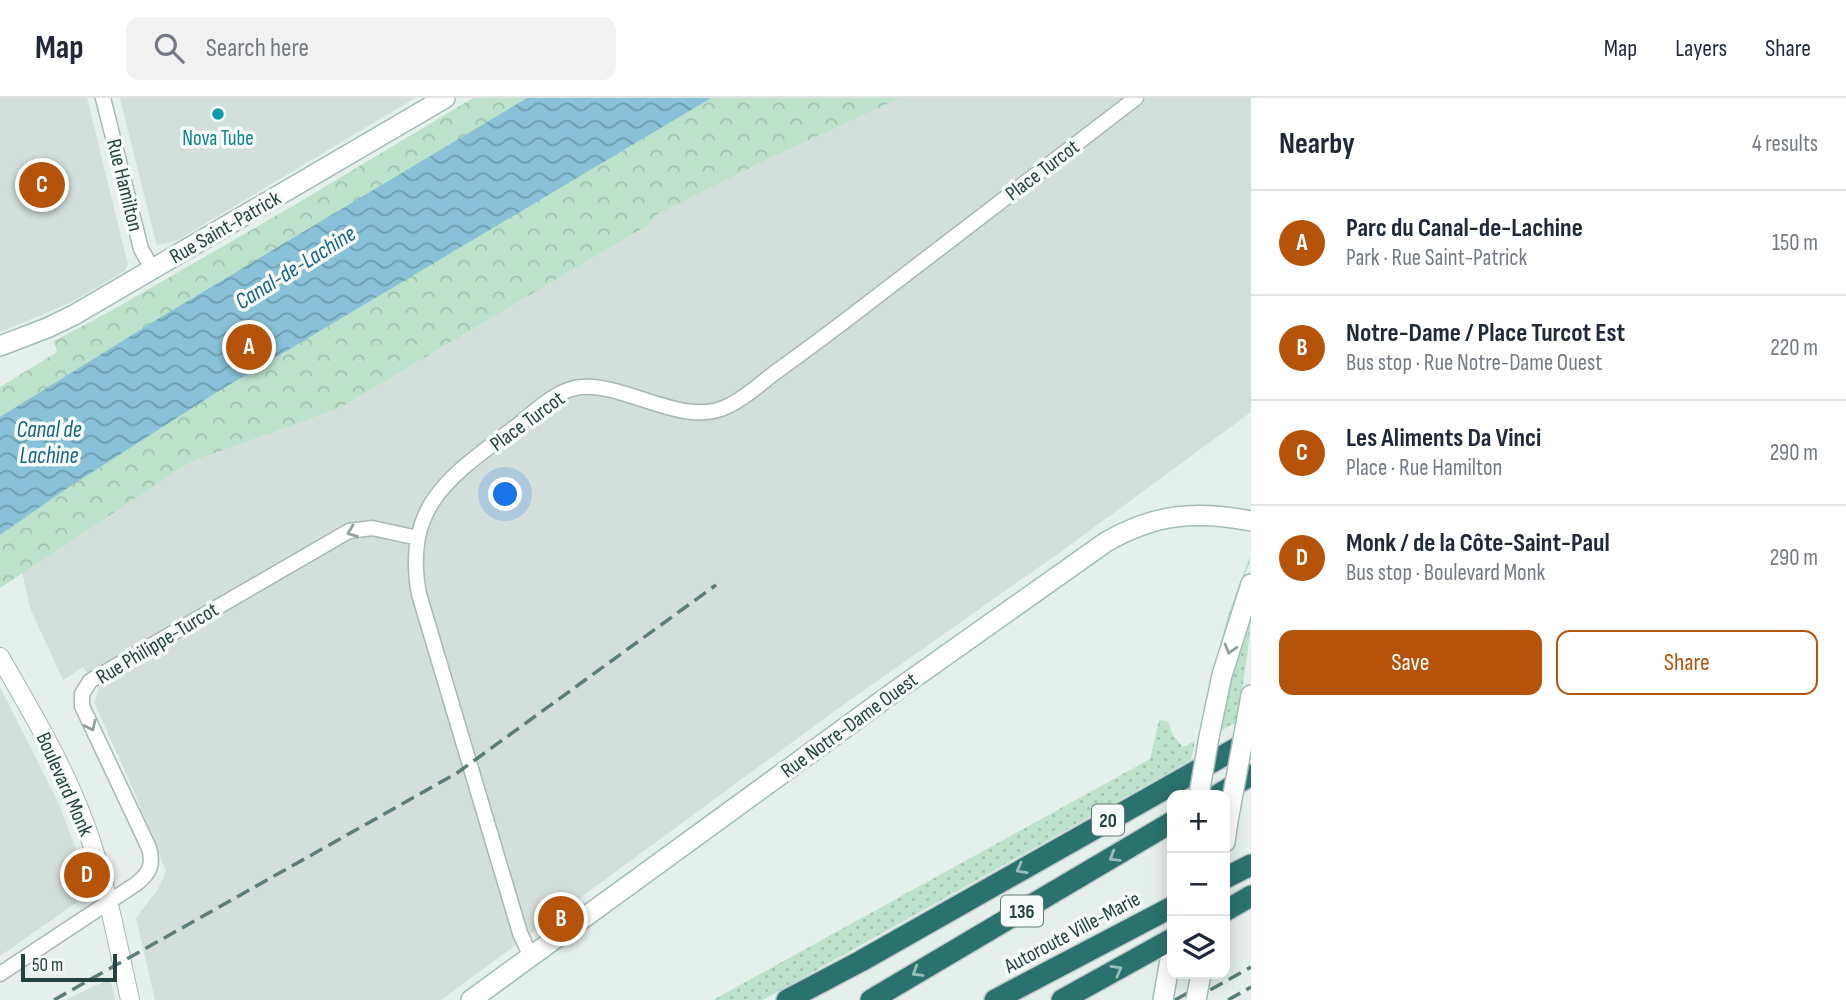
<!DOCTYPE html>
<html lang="en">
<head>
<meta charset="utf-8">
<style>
  body { margin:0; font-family:"Sofia Sans Condensed",sans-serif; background:#f2f2f3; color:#1f2937 }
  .controls { position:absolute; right:21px; bottom:21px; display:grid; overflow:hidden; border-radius:14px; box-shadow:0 4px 18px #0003 }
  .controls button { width:63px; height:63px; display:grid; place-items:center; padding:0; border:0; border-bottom:2px solid #e0e1e3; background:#fff; color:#1f2937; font:35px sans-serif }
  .scale { position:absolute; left:21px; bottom:18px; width:96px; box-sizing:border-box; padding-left:7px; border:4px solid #22433f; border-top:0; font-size:19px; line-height:24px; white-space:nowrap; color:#22433f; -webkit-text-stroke:5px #f6fbf9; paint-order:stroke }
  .you { position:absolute; left:506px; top:397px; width:24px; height:24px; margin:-18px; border:5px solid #fff; border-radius:50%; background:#1a73e8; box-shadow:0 0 0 10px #1a73e833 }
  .badge { display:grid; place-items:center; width:46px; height:46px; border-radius:50%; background:#b45309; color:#fff; font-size:23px; font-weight:700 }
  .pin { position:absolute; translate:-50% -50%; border:4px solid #fff; box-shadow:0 2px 7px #0006 }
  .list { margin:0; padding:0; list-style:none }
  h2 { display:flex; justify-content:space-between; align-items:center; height:91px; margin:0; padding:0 28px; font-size:30px }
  h2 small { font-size:23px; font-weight:400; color:#747a83 }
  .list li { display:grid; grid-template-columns:46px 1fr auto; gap:21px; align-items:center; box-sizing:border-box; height:105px; padding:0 28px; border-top:2px solid #e0e1e3 }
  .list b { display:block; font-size:26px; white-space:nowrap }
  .list p { margin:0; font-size:23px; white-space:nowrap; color:#747a83 }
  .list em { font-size:23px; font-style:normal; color:#747a83 }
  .actions { display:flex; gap:14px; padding:21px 28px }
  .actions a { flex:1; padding:16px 0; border:2px solid #b45309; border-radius:14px; text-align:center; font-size:24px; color:#b45309 }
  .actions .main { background:#b45309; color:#fff }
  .icon { flex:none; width:38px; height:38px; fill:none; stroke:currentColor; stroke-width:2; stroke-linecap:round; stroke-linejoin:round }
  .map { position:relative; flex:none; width:1251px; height:902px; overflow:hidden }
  header { display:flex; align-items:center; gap:42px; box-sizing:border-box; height:98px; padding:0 35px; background:#fff; border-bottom:2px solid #e0e1e3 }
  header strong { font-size:33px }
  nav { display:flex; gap:38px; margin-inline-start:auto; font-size:24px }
  .search { width:490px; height:63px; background:#f2f2f3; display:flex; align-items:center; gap:18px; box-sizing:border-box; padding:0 24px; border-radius:14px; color:#747a83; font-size:26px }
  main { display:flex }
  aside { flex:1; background:#fff }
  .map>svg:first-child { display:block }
  .built { fill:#d3dfdb }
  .grass { fill:url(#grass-dots) }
  .park { fill:url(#park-crowns) }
  .water { fill:url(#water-waves) }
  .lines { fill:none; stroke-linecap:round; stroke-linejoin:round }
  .minor-casing { stroke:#a7b8b5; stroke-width:17 }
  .tertiary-casing { stroke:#a7b8b5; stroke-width:20 }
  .secondary-casing { stroke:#a2bcb7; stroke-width:22 }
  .motorway-casing { stroke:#c1cac9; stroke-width:24 }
  .minor { stroke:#fff; stroke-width:14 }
  .tertiary { stroke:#fff; stroke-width:18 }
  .secondary { stroke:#fff; stroke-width:19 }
  .motorway { stroke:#2a726e; stroke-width:21 }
  .rail { stroke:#5c7e7a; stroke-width:3.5; stroke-dasharray:14 7; stroke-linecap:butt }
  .secondary-bridge-casing { stroke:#a2bcb7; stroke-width:22; stroke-linecap:butt }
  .secondary-bridge { stroke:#fff; stroke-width:19 }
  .oneway { stroke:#90a19f }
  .oneway2 { stroke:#9abdba }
  .culture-dot { fill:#0f9aa8; stroke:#f6fbf9; stroke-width:2.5 }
  .labels { text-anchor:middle; stroke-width:7; stroke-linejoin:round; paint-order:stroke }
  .shield { fill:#f6fbf9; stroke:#627a77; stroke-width:2 }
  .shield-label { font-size:19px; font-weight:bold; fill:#22433f }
  .culture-label { font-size:21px; fill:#0d838f; stroke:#f6fbf9 }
  .street-label { font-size:21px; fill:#22433f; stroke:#f6fbf9 }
  .water-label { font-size:23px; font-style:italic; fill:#156386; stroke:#f6fbf9 }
</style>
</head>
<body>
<header>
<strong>Map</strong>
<div class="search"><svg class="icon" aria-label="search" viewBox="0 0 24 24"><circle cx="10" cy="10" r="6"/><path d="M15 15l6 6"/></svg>Search here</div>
<nav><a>Map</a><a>Layers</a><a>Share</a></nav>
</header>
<main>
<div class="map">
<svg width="1251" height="902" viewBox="0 0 1251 902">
  <defs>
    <pattern id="grass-dots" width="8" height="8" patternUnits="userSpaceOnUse" patternTransform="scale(1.75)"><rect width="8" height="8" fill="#bce2cb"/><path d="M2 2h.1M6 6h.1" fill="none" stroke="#a1c3af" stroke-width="1.8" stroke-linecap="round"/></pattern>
    <pattern id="park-crowns" width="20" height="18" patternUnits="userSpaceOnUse" patternTransform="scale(1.75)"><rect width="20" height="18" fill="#bce2cb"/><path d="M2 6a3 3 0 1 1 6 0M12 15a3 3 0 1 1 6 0" fill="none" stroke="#a1c3af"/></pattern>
    <pattern id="water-waves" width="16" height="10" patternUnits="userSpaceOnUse" patternTransform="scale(1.75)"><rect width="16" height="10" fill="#88c1d8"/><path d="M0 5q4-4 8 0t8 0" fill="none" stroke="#6f9eb1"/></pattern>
  </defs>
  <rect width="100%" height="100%" fill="#e5efec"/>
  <!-- built -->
  <path class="built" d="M 0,0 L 87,0 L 128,167 L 125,173 L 70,205 L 0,234 Z
    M 120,0 L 415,0 L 178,142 L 158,147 L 156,145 Z
    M 900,0 L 1251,0 L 1251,314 L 1066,450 L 836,612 L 441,902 L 155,902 L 136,820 L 158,791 L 166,773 L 132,689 L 94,604 L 99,591 L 83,569 L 63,582 L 30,510 L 22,474 L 190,364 L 338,311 L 648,127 L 658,116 L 764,63 Z
    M 0,589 L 59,706 L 81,764 L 89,796 L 0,858 Z
    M 110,881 L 115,902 L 66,902 L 82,894 Z"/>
  <!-- grass -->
  <path class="grass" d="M 1251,459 L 1219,558 L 1207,609 L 1205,608 L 1227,520 L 1248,463 Z
    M 1251,508 C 1251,547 1242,584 1238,623 L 1219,634 L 1228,588 Z
    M 1159,622 L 1168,623 L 1172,636 L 1183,649 L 1195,643 L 1191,662 L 763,902 L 713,902 L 1150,661 Z"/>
  <!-- park -->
  <path class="park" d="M 473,0 L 900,0 L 764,63 L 658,116 L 648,127 L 338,311 L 190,364 L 0,490 L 0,289 L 57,254 L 54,243 L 109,214 L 291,109 Z"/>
  <!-- water -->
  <path class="water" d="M 527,0 L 711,0 L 214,296 L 66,391 L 0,437 L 0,319 L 161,219 Z"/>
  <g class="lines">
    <!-- minor casing -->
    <g class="minor-casing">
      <path id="minor" d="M 103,0 L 141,151 L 153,172
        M 531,859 L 520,835 L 419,496 C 402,405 454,376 518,327 C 536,313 557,291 581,289 C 628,285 685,332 730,307 C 746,299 759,287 773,276 C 805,253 836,230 867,206 C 957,138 1046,68 1136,0
        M 0,876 L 136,786 C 149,776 154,767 149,750 L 82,608 L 82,596 L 90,583 L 349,433 L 372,430 L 418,440"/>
    </g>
    <!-- tertiary casing -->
    <g class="tertiary-casing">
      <path id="tertiary" d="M 0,559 C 31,613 64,668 85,726 C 106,783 117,843 130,902"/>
    </g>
    <!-- secondary casing -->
    <g class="secondary-casing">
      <path id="secondary" d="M 0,248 L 47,230 L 74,217 L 445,0
        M 1247,620 L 1251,597
        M 1209,639 L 1222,577 L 1251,486
        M 1225,744 L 1228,723
        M 471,902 L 901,589 L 1106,444 C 1155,416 1195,412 1251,423
        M 1163,902 L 1172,851"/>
    </g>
    <!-- motorway casing -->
    <g class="motorway-casing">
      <path id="motorway" d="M 1218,697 L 1251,677
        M 1225,780 L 1251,767
        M 1225,813 L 1251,798
        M 787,902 L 861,863 L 1251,642
        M 871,902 L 1172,724
        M 995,902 L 1172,809
        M 1062,902 L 1172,841"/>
    </g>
    <!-- minor -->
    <use href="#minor" class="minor"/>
    <!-- tertiary -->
    <use href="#tertiary" class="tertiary"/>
    <!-- secondary -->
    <use href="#secondary" class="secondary"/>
    <!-- motorway -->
    <use href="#motorway" class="motorway"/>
    <!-- rail -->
    <path class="rail" d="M 54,902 L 457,675 L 716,487
      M 1175,902 L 1200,888
      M 1192,902 L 1251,869
      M 1228,902 L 1251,889"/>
    <!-- secondary-bridge casing -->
    <g class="secondary-bridge-casing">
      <path id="secondary-bridge" d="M 1199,697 L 1209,639
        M 1228,723 L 1247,620
        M 1196,902 L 1201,876"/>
    </g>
    <!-- secondary-bridge -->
    <use href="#secondary-bridge" class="secondary-bridge"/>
  </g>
  <!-- one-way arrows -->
  <defs><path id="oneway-chevron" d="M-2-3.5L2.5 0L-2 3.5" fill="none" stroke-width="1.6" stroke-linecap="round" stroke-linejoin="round" transform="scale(1.75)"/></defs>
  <g class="oneway">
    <use href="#oneway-chevron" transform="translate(352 434) rotate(159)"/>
    <use href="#oneway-chevron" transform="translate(1230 551) rotate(106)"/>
    <use href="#oneway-chevron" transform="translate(91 628) rotate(65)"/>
  </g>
  <g class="oneway2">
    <use href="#oneway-chevron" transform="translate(1114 759) rotate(149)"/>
    <use href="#oneway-chevron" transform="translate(1021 771) rotate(151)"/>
    <use href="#oneway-chevron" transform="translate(1117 872) rotate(-29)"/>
    <use href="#oneway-chevron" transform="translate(917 874) rotate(149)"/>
  </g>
  <!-- markers -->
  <circle class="culture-dot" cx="218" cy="16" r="7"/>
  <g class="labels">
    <!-- shield labels -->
    <g class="shield">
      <rect x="1092" y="706.5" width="32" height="31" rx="5"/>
      <rect x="1001" y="797.5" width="42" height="31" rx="5"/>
    </g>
    <g class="shield-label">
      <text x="1108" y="729">20</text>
      <text x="1022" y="820">136</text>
    </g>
    <!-- culture labels -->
    <g class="culture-label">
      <text x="218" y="47">Nova Tube</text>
    </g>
    <!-- street labels -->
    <g class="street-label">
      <text transform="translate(1042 72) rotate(-37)" y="7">Place Turcot</text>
      <text transform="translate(125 87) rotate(76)" y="7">Rue Hamilton</text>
      <text transform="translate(225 129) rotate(-30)" y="7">Rue Saint-Patrick</text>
      <text transform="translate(527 323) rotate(-36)" y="7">Place Turcot</text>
      <text transform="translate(157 545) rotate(-31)" y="7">Rue Philippe-Turcot</text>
      <text transform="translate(849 627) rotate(-36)" y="7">Rue Notre-Dame Ouest</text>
      <text transform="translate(65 686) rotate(66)" y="7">Boulevard Monk</text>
      <text transform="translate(1072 834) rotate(-28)" y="7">Autoroute Ville-Marie</text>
    </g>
    <!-- water labels -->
    <g class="water-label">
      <text transform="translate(295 169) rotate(-32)" y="8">Canal-de-Lachine</text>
      <text x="49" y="339">Canal de<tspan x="49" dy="26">Lachine</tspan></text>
    </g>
  </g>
</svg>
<div class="controls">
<button>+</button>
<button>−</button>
<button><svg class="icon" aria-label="layers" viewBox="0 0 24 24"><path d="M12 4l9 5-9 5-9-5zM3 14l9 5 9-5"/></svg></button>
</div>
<div class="scale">50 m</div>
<div class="you"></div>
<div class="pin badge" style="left:249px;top:249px">A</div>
<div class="pin badge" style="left:561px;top:821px">B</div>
<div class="pin badge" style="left:42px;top:87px">C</div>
<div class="pin badge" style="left:87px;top:777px">D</div>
</div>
<aside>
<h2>Nearby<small>4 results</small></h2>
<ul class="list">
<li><span class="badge">A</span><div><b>Parc du Canal-de-Lachine</b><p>Park · Rue Saint-Patrick</p></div><em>150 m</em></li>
<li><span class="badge">B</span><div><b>Notre-Dame / Place Turcot Est</b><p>Bus stop · Rue Notre-Dame Ouest</p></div><em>220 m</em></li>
<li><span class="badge">C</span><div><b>Les Aliments Da Vinci</b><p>Place · Rue Hamilton</p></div><em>290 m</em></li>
<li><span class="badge">D</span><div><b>Monk / de la Côte-Saint-Paul</b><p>Bus stop · Boulevard Monk</p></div><em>290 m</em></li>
</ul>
<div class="actions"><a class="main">Save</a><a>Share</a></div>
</aside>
</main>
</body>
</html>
